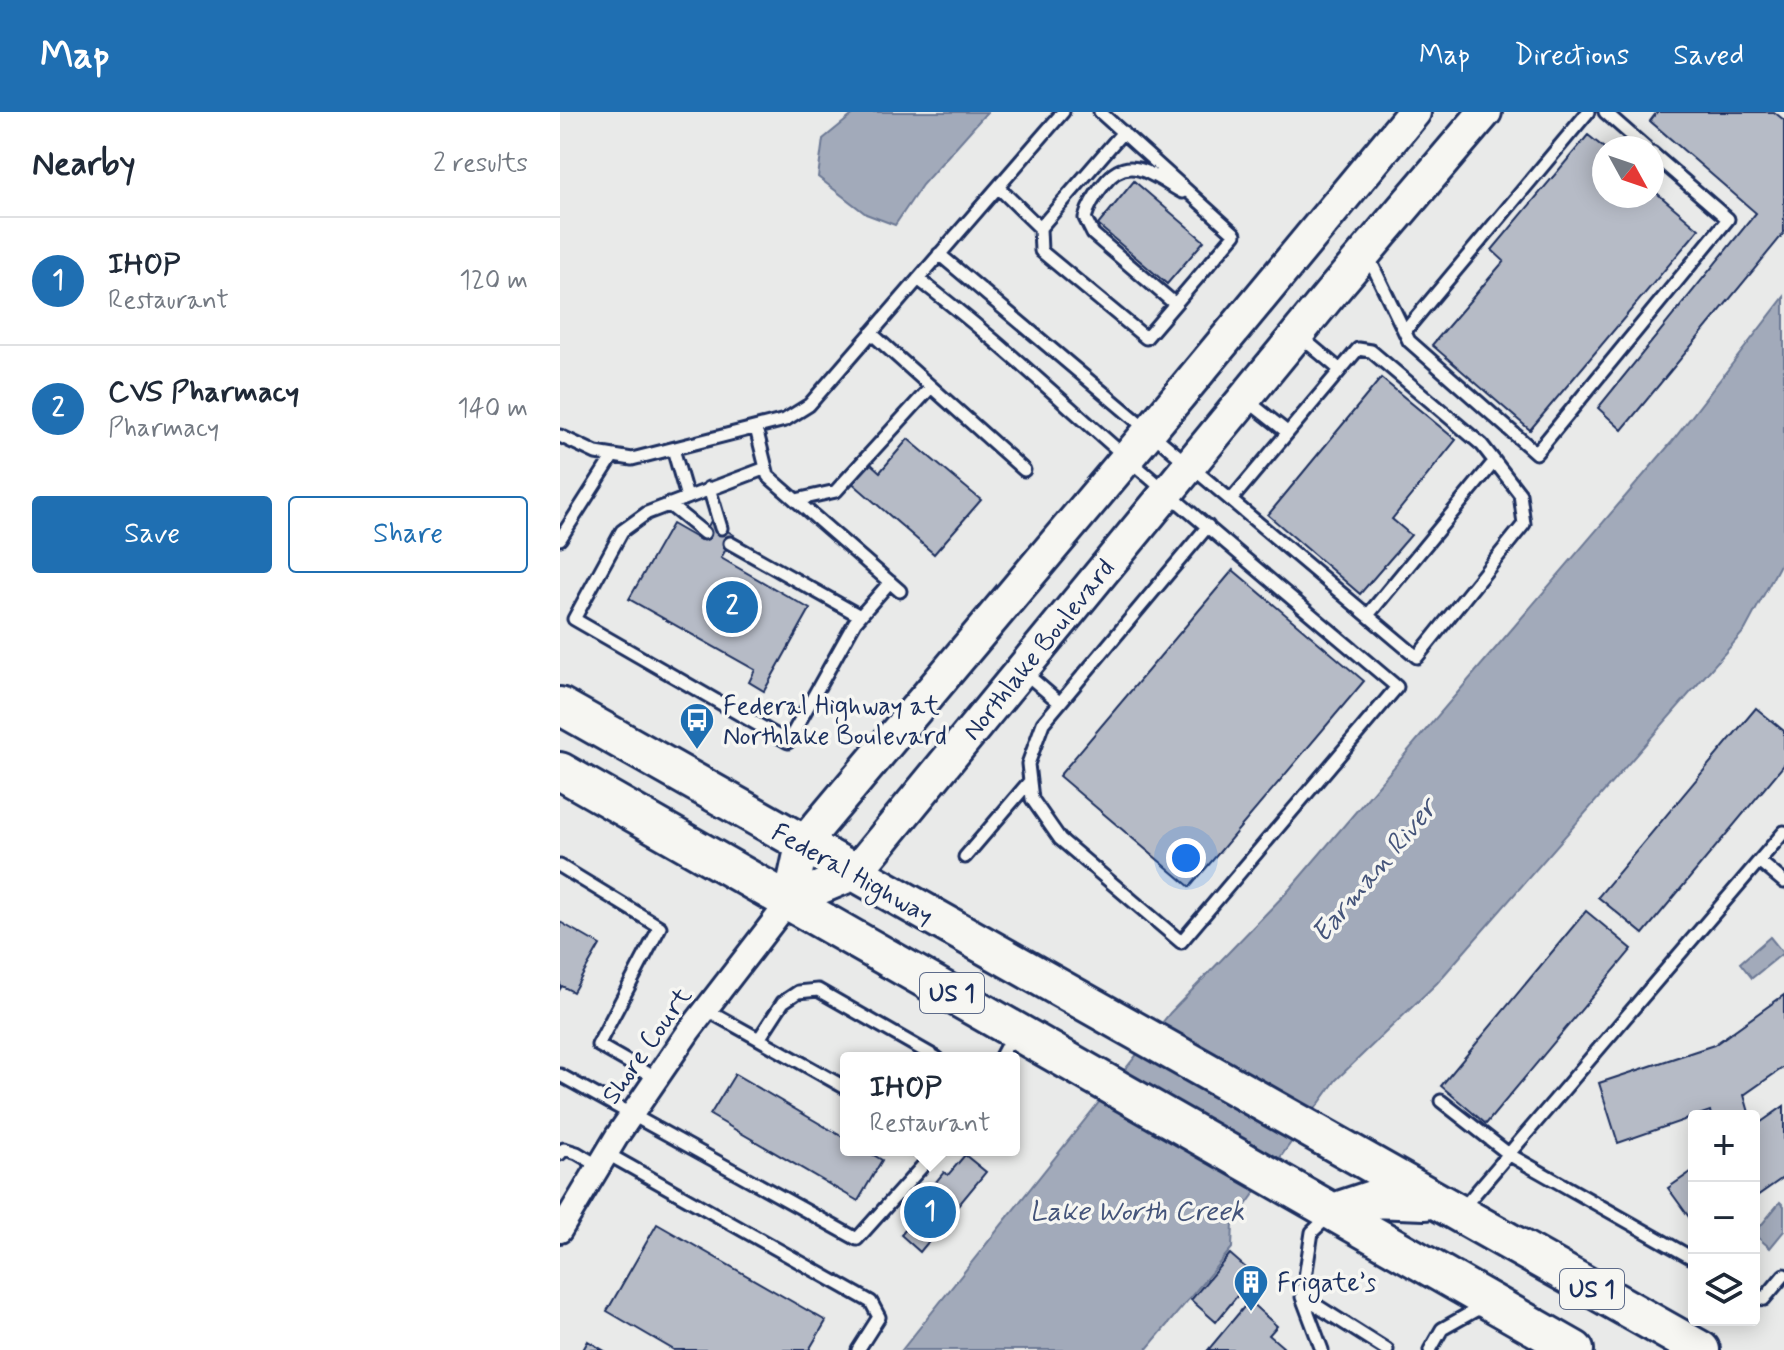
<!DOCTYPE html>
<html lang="en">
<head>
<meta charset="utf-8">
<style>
  body { margin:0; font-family:Mynerve,sans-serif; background:#f2f2f3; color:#1f2937 }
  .controls { position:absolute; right:24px; bottom:24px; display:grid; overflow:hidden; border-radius:8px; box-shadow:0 4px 20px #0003 }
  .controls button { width:72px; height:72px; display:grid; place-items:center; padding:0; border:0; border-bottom:2px solid #e0e1e3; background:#fff; color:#1f2937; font:40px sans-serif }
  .compass { position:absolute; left:1032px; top:24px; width:72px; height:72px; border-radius:50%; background:#fff; box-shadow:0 4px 20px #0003; rotate:130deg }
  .you { position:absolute; left:626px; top:746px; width:28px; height:28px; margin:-20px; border:6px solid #fff; border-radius:50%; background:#1a73e8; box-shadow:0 0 0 12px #1a73e833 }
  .badge { display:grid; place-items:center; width:52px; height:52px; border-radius:50%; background:#1f6fb2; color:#fff; font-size:26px; font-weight:700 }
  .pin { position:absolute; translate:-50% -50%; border:4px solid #fff; box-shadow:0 2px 8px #0006 }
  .popup { position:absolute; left:280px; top:940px; width:180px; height:104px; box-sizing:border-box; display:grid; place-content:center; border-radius:8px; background:#fff; filter:drop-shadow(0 2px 6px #0005); font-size:26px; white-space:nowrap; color:#747a83 }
  .popup b { font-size:30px; color:#1f2937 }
  .popup::after { content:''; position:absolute; left:50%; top:100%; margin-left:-16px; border:16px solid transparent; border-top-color:#fff }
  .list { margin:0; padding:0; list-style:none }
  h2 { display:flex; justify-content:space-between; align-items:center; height:104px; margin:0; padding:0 32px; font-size:34px }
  h2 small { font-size:26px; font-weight:400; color:#747a83 }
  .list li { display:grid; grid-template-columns:52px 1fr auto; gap:24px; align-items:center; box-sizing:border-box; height:128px; padding:0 32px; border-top:2px solid #e0e1e3 }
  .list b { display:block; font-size:30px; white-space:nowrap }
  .list p { margin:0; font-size:26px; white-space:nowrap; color:#747a83 }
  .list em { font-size:26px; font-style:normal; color:#747a83 }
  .actions { display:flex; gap:16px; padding:24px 32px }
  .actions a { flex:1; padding:18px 0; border:2px solid #1f6fb2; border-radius:8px; text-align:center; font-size:28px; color:#1f6fb2 }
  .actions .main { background:#1f6fb2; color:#fff }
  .icon { flex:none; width:44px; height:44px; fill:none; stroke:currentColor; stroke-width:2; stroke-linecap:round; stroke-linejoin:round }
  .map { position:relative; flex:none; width:1224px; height:1238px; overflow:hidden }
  header { display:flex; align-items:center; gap:48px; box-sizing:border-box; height:112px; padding:0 40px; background:#1f6fb2; color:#fff }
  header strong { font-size:38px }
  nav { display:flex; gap:44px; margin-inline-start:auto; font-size:28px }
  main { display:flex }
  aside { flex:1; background:#fff }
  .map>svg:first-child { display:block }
  .water { fill:#a2aaba; stroke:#6c7995; stroke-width:2 }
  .building { fill:#b6bbc6; stroke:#1b2f5e; stroke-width:2 }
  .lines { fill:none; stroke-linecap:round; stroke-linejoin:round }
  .lane-casing { stroke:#1b2f5e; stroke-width:17 }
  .street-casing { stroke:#1b2f5e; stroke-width:28 }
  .secondary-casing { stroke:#1b2f5e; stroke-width:38 }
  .primary-casing { stroke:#1b2f5e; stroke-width:42 }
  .lane { stroke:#f6f6f2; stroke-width:11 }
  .street { stroke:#f6f6f2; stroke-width:22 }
  .secondary { stroke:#f6f6f2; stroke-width:32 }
  .primary { stroke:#f6f6f2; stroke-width:36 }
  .labels { text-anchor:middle; stroke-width:7; stroke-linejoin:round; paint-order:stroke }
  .shield { fill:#f6f6f2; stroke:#5d6b8a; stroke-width:2 }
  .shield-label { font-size:24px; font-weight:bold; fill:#1b2f5e }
  .street-label { font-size:26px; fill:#1b2f5e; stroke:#f6f6f2 }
  .poi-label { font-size:26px; fill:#1b2f5e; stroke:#f6f6f2; text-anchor:start }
  .water-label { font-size:28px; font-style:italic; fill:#44547a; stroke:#f6f6f2 }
</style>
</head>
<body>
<header>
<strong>Map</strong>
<nav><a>Map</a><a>Directions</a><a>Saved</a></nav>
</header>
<main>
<aside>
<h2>Nearby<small>2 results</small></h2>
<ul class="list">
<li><span class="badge">1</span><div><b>IHOP</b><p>Restaurant</p></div><em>120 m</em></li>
<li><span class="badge">2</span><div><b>CVS Pharmacy</b><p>Pharmacy</p></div><em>140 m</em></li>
</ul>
<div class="actions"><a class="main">Save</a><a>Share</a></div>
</aside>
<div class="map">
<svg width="1224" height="1238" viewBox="0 0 1224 1238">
  <rect width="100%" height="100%" fill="#e9eae9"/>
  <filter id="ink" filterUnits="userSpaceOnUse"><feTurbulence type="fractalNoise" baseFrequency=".0125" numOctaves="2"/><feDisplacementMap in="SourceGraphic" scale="16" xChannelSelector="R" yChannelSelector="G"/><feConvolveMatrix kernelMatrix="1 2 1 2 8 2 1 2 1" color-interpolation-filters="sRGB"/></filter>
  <g filter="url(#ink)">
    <!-- water -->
    <path class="water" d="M 296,0 L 427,0 L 362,73 L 335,113 L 306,102 L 258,65 L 263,27 Z
      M 1224,185 L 1224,445 L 1185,518 L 877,871 L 776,968 L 673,1111 L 672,1136 L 586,1238 L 342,1238 L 610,901 L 729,778 L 1111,331 Z
      M 1210,825 L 1223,841 L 1192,866 L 1180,851 Z
      M 1220,1090 L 1224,1094 L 1224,1119 L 1210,1136 L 1194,1122 Z"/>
    <!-- building -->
    <path class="building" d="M 1097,0 L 1214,0 L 1224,8 L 1224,121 L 1062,318 L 1038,296 L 1196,101 L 1090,9 Z
      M 1028,23 L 1044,36 L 1044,84 L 1092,84 L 1092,77 L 1139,117 L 970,318 L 872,233 L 944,149 L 932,138 Z
      M 574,69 L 644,129 L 607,172 L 538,113 Z
      M 821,266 L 896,328 L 832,407 L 851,423 L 800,482 L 708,403 Z
      M 348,327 L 421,388 L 374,442 L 282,362 L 300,342 L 320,360 Z
      M 151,409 L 174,423 L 161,446 L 250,497 L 204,579 L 189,570 L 195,558 L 69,487 L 112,412 L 140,428 Z
      M 673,458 L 804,569 L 630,775 L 499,664 Z
      M 1196,596 L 1224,619 L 1224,653 L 1083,822 L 1038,785 Z
      M 1026,799 L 1072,837 L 926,1012 L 881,974 Z
      M 0,810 L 40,833 L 13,880 L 2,874 L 0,877 Z
      M 1224,883 L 1224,955 L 1184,983 L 1190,1004 L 1151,1004 L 1150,999 L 1058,1031 L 1039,971 L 1154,933 Z
      M 175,962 L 286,1027 L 286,1038 L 305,1038 L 322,1048 L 298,1089 L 150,1003 Z
      M 1224,994 L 1224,1065 L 1194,1086 L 1194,1015 Z
      M 405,1043 L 426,1060 L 360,1140 L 341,1123 L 361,1099 L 356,1094 L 384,1060 L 388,1063 Z
      M 1134,1058 L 1134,1112 L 1108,1076 Z
      M 97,1112 L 266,1209 L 249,1238 L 114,1238 L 47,1199 Z
      M 670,1142 L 694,1163 L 656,1210 L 631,1188 Z
      M 689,1189 L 717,1214 L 709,1223 L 723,1235 L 720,1238 L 648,1238 Z
      M 28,1229 L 43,1238 L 23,1238 Z"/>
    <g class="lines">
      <!-- lane casing -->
      <g class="lane-casing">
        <path id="lane" d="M 1045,0 L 1086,36
          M 439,76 L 480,116 L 481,139 L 586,226 L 675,122 L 540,0
          M 480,116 L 563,20
          M 379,142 C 538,278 698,410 857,545 L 964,412 L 960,382 L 922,333 L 811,239 L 798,237 L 672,387
          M 808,144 L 849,229 L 976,341 L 1168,107 L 1092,41
          M 358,167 C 431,222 497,285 567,346 C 656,423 747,499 837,575 L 621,830 L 500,727 L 472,687 L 468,652 L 483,611 L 648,414
          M 615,192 L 533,122 L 525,106 C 529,92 535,83 544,72 C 569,39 594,65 622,80
          M 845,219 L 1028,0
          M 311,221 L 464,358
          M 741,225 L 779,257
          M 688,289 L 727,320
          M 196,316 L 208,364 L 340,479
          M 0,324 L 36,341 L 72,347 L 225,308 L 249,293 L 503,0
          M 113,337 L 127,385
          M 206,356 L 87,401 L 62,419 L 14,507 L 228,630 L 295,510 L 330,470
          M 149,376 L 161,416
          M 236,388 L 276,379 L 371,275
          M 108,392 L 144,421
          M 0,427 L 53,344
          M 170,431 L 300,504
          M 808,503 L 934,350
          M 464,560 L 500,591
          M 405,745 L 469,670
          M 1199,749 L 1224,720
          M 0,754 L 100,815 L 38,933 L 96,966
          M 145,897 L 199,927 L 223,890 L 238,880 L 258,878 L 377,946
          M 199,927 L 286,976
          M 440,946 L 453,922
          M 0,963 L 297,1127 L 377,1038
          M 881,989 L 950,1043 L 1134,1147
          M 46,1041 L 311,1190 L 319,1205 L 298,1238
          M 0,1042 L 4,1037 L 17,1041 L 39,1054
          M 901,1098 L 1199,749 L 1224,770
          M 1194,1181 L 1204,1187 L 1224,1163
          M 743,1185 L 827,1238
          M 762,1238 L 742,1185 L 752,1120 L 770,1103
          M 870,1238 L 882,1217 L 923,1194"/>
      </g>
      <!-- street casing -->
      <g class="street-casing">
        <path id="street" d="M 0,1119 L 57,1024 L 129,919 L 230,788"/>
      </g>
      <!-- secondary casing -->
      <g class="secondary-casing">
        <path id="secondary" d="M 230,788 L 295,761 L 771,181 L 925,0
          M 230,788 L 242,733 L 588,321 L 854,0"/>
      </g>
      <!-- primary casing -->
      <g class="primary-casing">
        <path id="primary" d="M 0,594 L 1141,1238
          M 0,659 L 1015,1238
          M 773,1100 L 812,1087 L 865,1089"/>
      </g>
      <!-- lane -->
      <use href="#lane" class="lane"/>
      <!-- street -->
      <use href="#street" class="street"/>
      <!-- secondary -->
      <use href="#secondary" class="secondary"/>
      <!-- primary -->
      <use href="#primary" class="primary"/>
    </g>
  </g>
  <!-- icons -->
  <defs>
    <g id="bus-pin" transform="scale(1.8)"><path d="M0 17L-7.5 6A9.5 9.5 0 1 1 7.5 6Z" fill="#1f6fb2" stroke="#f6f6f2"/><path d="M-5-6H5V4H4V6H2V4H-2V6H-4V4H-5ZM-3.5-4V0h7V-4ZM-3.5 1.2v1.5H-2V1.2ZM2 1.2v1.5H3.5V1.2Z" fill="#fff"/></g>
    <g id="building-pin" transform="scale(1.8)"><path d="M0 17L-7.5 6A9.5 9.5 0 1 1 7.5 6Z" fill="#1f6fb2" stroke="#f6f6f2"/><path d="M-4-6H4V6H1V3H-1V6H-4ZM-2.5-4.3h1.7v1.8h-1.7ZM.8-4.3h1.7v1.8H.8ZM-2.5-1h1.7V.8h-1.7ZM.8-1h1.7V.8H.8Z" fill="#fff"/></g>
  </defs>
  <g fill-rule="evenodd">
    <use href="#bus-pin" x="137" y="608"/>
    <use href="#building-pin" x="691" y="1170"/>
  </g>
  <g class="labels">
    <!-- shield labels -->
    <g class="shield">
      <rect x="360" y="861" width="64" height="40" rx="6"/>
      <rect x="1000" y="1157" width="64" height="40" rx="6"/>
    </g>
    <g class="shield-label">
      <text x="392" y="889">US 1</text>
      <text x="1032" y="1185">US 1</text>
    </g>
    <!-- street labels -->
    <g class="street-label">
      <text transform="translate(478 537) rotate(-51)" y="9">Northlake Boulevard</text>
      <text transform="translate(293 761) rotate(29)" y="9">Federal Highway</text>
      <text transform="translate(86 933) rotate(-55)" y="9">Shore Court</text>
    </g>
    <!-- poi labels -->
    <g class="poi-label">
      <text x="163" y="602">Federal Highway at<tspan x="163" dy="30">Northlake Boulevard</tspan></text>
      <text x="717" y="1179">Frigate’s</text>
    </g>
    <!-- water labels -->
    <g class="water-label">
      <text transform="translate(813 758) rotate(-50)" y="10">Earman River</text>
      <text x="577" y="1108">Lake Worth Creek</text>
    </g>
  </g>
</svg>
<div class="controls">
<button>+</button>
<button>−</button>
<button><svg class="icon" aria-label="layers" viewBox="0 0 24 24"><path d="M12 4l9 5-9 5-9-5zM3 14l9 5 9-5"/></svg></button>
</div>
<svg class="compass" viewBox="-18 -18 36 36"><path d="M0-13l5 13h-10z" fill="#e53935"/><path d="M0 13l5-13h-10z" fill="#747a83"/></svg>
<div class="you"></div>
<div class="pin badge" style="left:370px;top:1100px">1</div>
<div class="popup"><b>IHOP</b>Restaurant</div>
<div class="pin badge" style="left:172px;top:495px">2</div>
</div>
</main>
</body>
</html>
